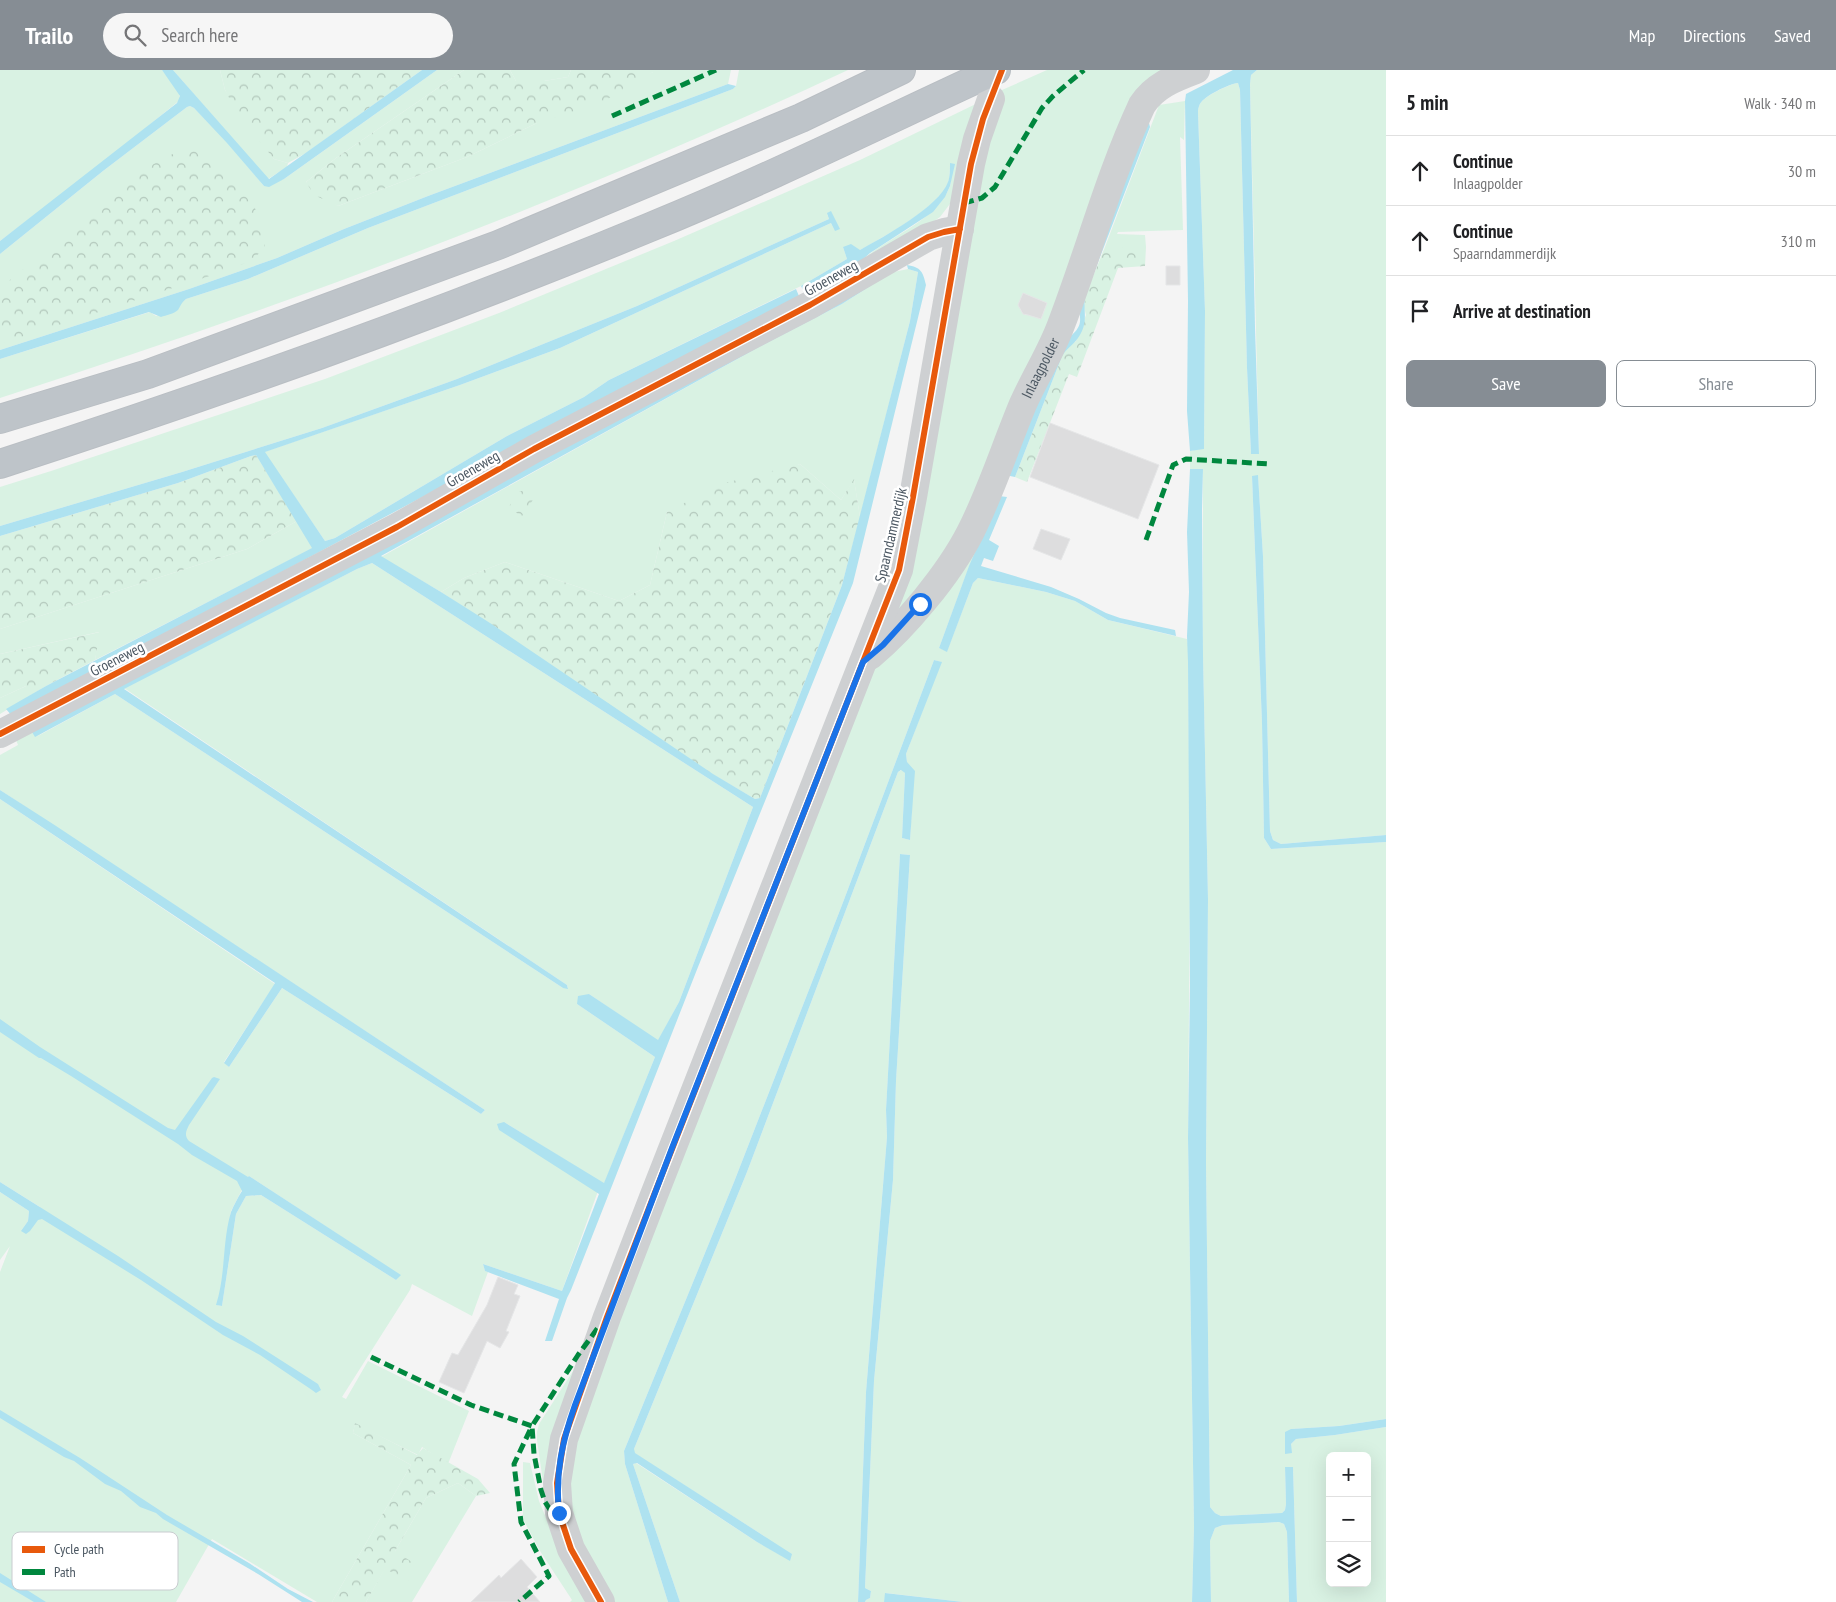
<!DOCTYPE html>
<html lang="en">
<head>
<meta charset="utf-8">
<style>
  body { margin:0; font-family:"PT Sans Narrow",sans-serif; background:#f6f6f6; color:#202124 }
  .controls { position:absolute; right:15px; bottom:15px; display:grid; overflow:hidden; border-radius:8px; box-shadow:0 5px 20px #0002 }
  .controls button { width:45px; height:45px; display:grid; place-items:center; padding:0; border:0; border-bottom:1px solid #e0e0e0; background:#fff; color:#202124; font:25px sans-serif }
  .stop { position:absolute; width:15px; height:15px; margin:-11px; border:4px solid #1a73e8; border-radius:50%; background:#fff }
  .stop.end { background:#1a73e8; border-color:#fff; box-shadow:0 1px 5px #0008 }
  .list { margin:0; padding:0; list-style:none }
  h2 { display:flex; justify-content:space-between; align-items:center; height:65px; margin:0; padding:0 20px; font-size:21px }
  h2 small { font-size:16px; font-weight:400; color:#757577 }
  .list li { display:grid; grid-template-columns:32px 1fr auto; gap:15px; align-items:center; box-sizing:border-box; height:70px; padding:0 20px; border-top:1px solid #e0e0e0 }
  .list b { display:block; font-size:19px; white-space:nowrap }
  .list p { margin:0; font-size:16px; white-space:nowrap; color:#757577 }
  .list em { font-size:16px; font-style:normal; color:#757577 }
  .actions { display:flex; gap:10px; padding:15px 20px }
  .actions a { flex:1; padding:11px 0; border:1px solid #868d94; border-radius:8px; text-align:center; font-size:18px; color:#868d94 }
  .actions .main { background:#868d94; color:#fff }
  .icon { flex:none; width:28px; height:28px; fill:none; stroke:currentColor; stroke-width:2; stroke-linecap:round; stroke-linejoin:round }
  .map { position:relative; flex:none; width:1386px; height:1532px; overflow:hidden }
  header { display:flex; align-items:center; gap:30px; box-sizing:border-box; height:70px; padding:0 25px; background:#868d94; color:#fff }
  header strong { font-size:24px }
  nav { display:flex; gap:28px; margin-inline-start:auto; font-size:18px }
  .search { width:350px; height:45px; background:#f6f6f6; display:flex; align-items:center; gap:12px; box-sizing:border-box; padding:0 18px; border-radius:28px; color:#757577; font-size:19px }
  main { display:flex }
  aside { flex:1; background:#fff }
  .map>svg:first-child { display:block }
  .green { fill:#d9f2e3; fill-rule:evenodd }
  .forest { fill:url(#forest-crowns) }
  .water { fill:#aee2f0 }
  .building { fill:#ddddde; stroke:#e5e6e7 }
  .lines { fill:none; stroke-linecap:round; stroke-linejoin:round }
  .highway-casing { stroke:#b9bec3; stroke-width:30 }
  .minor { stroke:#ced0d2; stroke-width:28 }
  .highway { stroke:#bec4c9; stroke-width:28 }
  .quiet { stroke:#00873e; stroke-width:5; stroke-dasharray:10 5; stroke-linecap:butt }
  .cycleway-casing { stroke:#fff; stroke-width:9 }
  .cycleway { stroke:#e8590c; stroke-width:6 }
  .route { stroke:#1a73e8; stroke-width:6 }
  .labels { text-anchor:middle; stroke-width:5; stroke-linejoin:round; paint-order:stroke }
  .street-label { font-size:15px; fill:#4a5661; stroke:#fff }
  .key { fill:#fff; stroke:#c9ccd0; stroke-width:1 }
  .key-label { font-size:14px; fill:#4a5661 }
</style>
</head>
<body>
<header>
<strong>Trailo</strong>
<div class="search"><svg class="icon" aria-label="search" viewBox="0 0 24 24"><circle cx="10" cy="10" r="6"/><path d="M15 15l6 6"/></svg>Search here</div>
<nav><a>Map</a><a>Directions</a><a>Saved</a></nav>
</header>
<main>
<div class="map">
<svg width="1386" height="1532" viewBox="0 0 1386 1532">
  <defs>
    <pattern id="forest-crowns" width="20" height="18" patternUnits="userSpaceOnUse" patternTransform="scale(1.25)"><rect width="20" height="18" fill="#d9f2e3"/><path d="M2 6a3 3 0 1 1 6 0M12 15a3 3 0 1 1 6 0" fill="none" stroke="#b2c7bb"/></pattern>
  </defs>
  <rect width="100%" height="100%" fill="#f4f4f4"/>
  <!-- green -->
  <path class="green" d="M 0,0 L 162,0 C 168,8 181,19 180,30 L 95,99 L 0,171 Z
    M 173,0 L 220,0 L 225,20 L 274,89 L 288,93 L 287,97 L 268,109 L 265,106 Z
    M 437,0 L 464,0 L 336,88 L 306,112 L 338,136 L 467,87 L 535,54 L 653,2 L 653,0 L 731,0 L 728,14 L 428,126 L 344,159 L 277,188 L 189,219 L 0,280 L 0,184 L 103,101 L 187,37 L 190,36 L 194,38 L 227,72 L 264,116 L 284,109 Z
    M 510,0 L 571,0 L 568,7 L 544,11 L 516,11 Z
    M 739,0 L 848,0 C 573,129 288,235 0,328 L 0,289 L 150,242 L 156,246 L 177,240 L 181,233 L 186,229 L 248,209 L 368,158 L 733,19 L 736,16 Z
    M 1047,0 L 1185,0 L 1157,12 L 977,435 L 891,560 L 988,63 L 1002,20 Z
    M 1257,0 L 1386,0 L 1386,765 L 1281,774 L 1273,770 L 1270,761 L 1263,486 L 1258,406 L 1252,406 L 1262,653 L 1264,768 L 1271,779 L 1386,772 L 1386,1349 L 1339,1356 L 1291,1359 L 1291,1374 L 1296,1369 L 1335,1365 L 1386,1357 L 1386,1532 L 1297,1532 L 1293,1397 L 1285,1397 L 1286,1434 L 1285,1440 L 1282,1443 L 1221,1446 L 1215,1443 L 1210,1437 L 1206,1093 L 1208,829 L 1203,585 L 1203,400 L 1190,399 L 1190,381 L 1204,378 L 1205,241 L 1198,42 C 1198,40 1199,35 1200,34 C 1204,26 1230,14 1238,13 L 1240,20 L 1247,298 L 1251,384 L 1259,384 L 1250,14 L 1251,5 ZM 1330,1386 L 1367,1386 L 1367,1513 L 1330,1513 Z
    M 982,31 L 956,126 L 940,147 L 876,191 L 859,193 C 886,167 936,152 950,116 C 952,110 950,100 950,93 C 950,99 950,107 948,113 C 938,138 883,167 860,180 L 843,177 L 847,189 L 801,216 L 609,310 L 584,327 L 507,366 L 335,468 L 325,471 L 264,382 L 460,315 L 560,278 L 831,153 L 835,161 L 827,143 L 829,149 L 637,236 L 457,309 L 322,358 L 182,402 L 0,456 L 0,417 L 51,401 L 325,309 L 499,243 L 674,171 L 860,90 Z
    M 1185,31 L 1184,70 L 1180,67 L 1183,160 L 1118,162 L 1117,164 L 1145,165 L 1146,177 L 1105,177 L 1159,35 Z
    M 908,199 L 918,202 L 910,251 L 860,447 L 854,410 L 841,430 L 800,394 L 667,442 L 650,515 L 619,531 L 505,492 L 464,508 L 441,522 L 381,487 L 759,277 L 842,234 L 886,206 L 884,204 Z
    M 999,426 L 969,497 L 939,578 L 947,581 L 973,513 L 978,508 L 1046,522 L 1075,531 L 1108,550 L 1187,569 L 1188,574 L 1190,802 L 1188,1068 L 1194,1457 L 1192,1532 L 963,1532 L 886,1523 L 884,1532 L 865,1532 L 866,1530 L 870,1528 L 871,1521 L 865,1518 L 874,1311 L 893,1110 L 896,1011 L 910,785 L 900,784 L 886,1040 L 887,1067 L 866,1322 L 858,1532 L 680,1532 L 633,1394 L 636,1393 L 757,1472 L 790,1490 L 764,1466 L 634,1383 L 634,1379 L 747,1102 L 898,702 L 902,700 L 905,703 L 902,768 L 910,770 L 912,736 L 906,684 L 941,592 L 934,590 L 842,835 L 734,1112 L 624,1381 L 625,1394 L 668,1532 L 610,1532 L 569,1451 L 568,1385 L 868,597 Z
    M 297,451 L 313,478 L 95,590 L 99,562 L 0,584 L 0,559 L 247,479 Z
    M 372,493 L 753,737 L 679,932 L 658,971 L 589,924 L 577,934 L 655,987 L 604,1114 L 504,1052 L 598,1121 L 562,1221 L 483,1194 L 485,1201 L 488,1202 L 472,1246 L 412,1214 L 410,1220 L 342,1327 L 346,1329 L 368,1291 L 469,1341 L 448,1394 L 422,1377 L 418,1385 L 355,1354 L 353,1363 L 411,1395 L 332,1532 L 317,1532 L 212,1469 L 176,1532 L 0,1532 L 0,1202 L 10,1176 L 0,1190 L 0,1122 L 29,1141 L 28,1151 L 21,1161 L 40,1137 L 0,1112 L 0,729 L 275,914 L 224,992 L 229,997 L 282,918 L 481,1044 L 485,1040 L 0,720 L 0,685 L 18,675 L 16,670 L 121,611 L 36,667 L 115,624 L 563,918 L 568,918 L 567,915 L 124,618 L 357,499 ZM 249,1106 L 400,1205 L 396,1210 L 261,1125 L 246,1126 L 236,1144 L 222,1236 L 217,1235 L 222,1217 L 226,1173 L 231,1141 Z
    M 26,616 L 46,616 L 0,644 L 0,628 Z
    M 580,1290 L 543,1412 L 537,1370 L 537,1362 L 539,1354 Z
    M 523,1392 L 530,1393 L 539,1431 L 559,1479 L 588,1532 L 570,1532 L 572,1530 L 540,1481 L 523,1449 Z
    M 458,1413 L 476,1426 L 412,1532 L 366,1532 L 385,1498 L 410,1510 L 395,1481 L 426,1428 Z
    M 1279,1452 L 1284,1454 L 1287,1462 L 1289,1532 L 1211,1532 L 1210,1471 L 1215,1458 L 1223,1455 Z"/>
  <!-- forest -->
  <path class="forest" d="M 220,0 L 422,0 L 306,83 L 288,93 L 274,89 L 237,43 L 225,20 Z
    M 464,0 L 510,0 L 516,11 L 544,11 L 568,7 L 571,0 L 653,0 L 653,2 L 601,33 L 535,54 L 467,87 L 338,136 L 314,125 L 306,112 L 336,88 Z
    M 182,79 L 210,83 L 229,101 L 250,125 L 264,162 L 265,179 L 248,192 L 222,202 L 0,274 L 0,218 L 148,97 Z
    M 1105,177 L 1146,177 L 1145,196 L 1118,198 L 1077,307 L 1069,304 L 1027,412 L 1015,407 L 1062,286 L 1067,278 L 1076,271 L 1086,245 L 1084,237 L 1085,226 Z
    M 256,385 L 297,451 L 247,479 L 0,559 L 0,466 L 178,413 L 251,386 Z
    M 800,394 L 841,430 L 854,409 L 860,447 L 842,515 L 760,728 L 755,729 L 712,704 L 441,522 L 464,508 L 505,492 L 619,531 L 650,515 L 667,442 L 721,414 Z
    M 519,421 L 539,421 L 522,446 L 508,438 Z
    M 100,562 L 95,590 L 46,616 L 26,616 L 0,628 L 0,584 Z
    M 355,1353 L 417,1385 L 423,1378 L 478,1409 L 490,1423 L 476,1426 L 458,1413 L 426,1428 L 395,1481 L 415,1494 L 410,1511 L 385,1499 L 366,1532 L 332,1532 L 411,1395 L 353,1363 Z"/>
  <!-- water -->
  <path class="water" d="M 162,0 L 173,0 L 269,109 L 422,0 L 437,0 L 284,109 L 269,117 L 264,116 L 227,73 L 194,38 L 190,36 L 187,37 L 103,101 L 0,184 L 0,171 L 177,33 L 180,26 Z
    M 1233,0 L 1257,0 L 1251,5 L 1250,14 L 1255,257 L 1259,384 L 1251,384 L 1247,298 L 1240,20 L 1238,13 C 1229,14 1204,26 1200,34 C 1199,35 1198,40 1198,42 L 1205,241 L 1204,379 L 1190,381 L 1187,341 L 1188,231 L 1185,31 L 1186,24 Z
    M 728,14 L 736,16 L 733,19 L 368,158 L 248,209 L 186,229 C 181,233 181,235 178,240 C 174,244 166,245 161,247 L 149,242 L 0,289 L 0,280 L 189,219 L 277,188 L 344,159 L 428,126 Z
    M 1147,52 L 1149,53 L 1150,57 L 1085,226 C 1083,243 1089,252 1078,268 C 1073,275 1067,278 1062,286 L 1015,407 L 1010,406 L 1008,403 L 1063,273 C 1082,256 1082,257 1078,231 Z
    M 950,93 L 955,94 L 950,116 L 945,127 L 933,142 L 870,183 L 859,193 L 805,224 L 801,216 L 847,189 L 843,177 L 851,174 L 860,180 C 883,167 939,137 948,112 C 950,107 950,99 950,93 Z
    M 831,141 L 840,159 L 835,161 L 831,153 L 560,278 L 460,315 L 265,382 L 325,471 L 335,468 L 507,366 L 584,327 L 609,310 L 796,219 L 799,226 L 12,646 L 6,639 L 46,616 L 312,478 L 256,385 L 251,386 L 178,413 L 0,466 L 0,456 L 182,402 L 322,358 L 457,309 L 637,236 L 829,149 L 827,143 Z
    M 907,195 C 921,197 923,202 926,215 L 853,513 L 698,897 L 571,1220 L 567,1228 L 552,1271 L 545,1271 L 559,1229 L 485,1201 L 483,1194 L 562,1221 L 599,1124 L 499,1060 L 497,1054 L 504,1052 L 604,1113 L 655,987 L 577,934 L 578,926 L 589,924 L 658,970 L 679,932 L 753,737 L 372,493 L 357,499 L 124,619 L 567,915 L 568,919 L 563,918 L 115,624 L 35,667 L 32,662 L 886,206 L 842,234 L 759,277 L 381,486 L 441,522 L 490,553 L 713,704 L 755,729 L 760,728 L 842,515 L 910,251 L 918,202 L 908,199 Z
    M 1190,399 L 1203,399 L 1202,439 L 1203,585 L 1208,829 L 1206,1093 L 1210,1437 L 1215,1443 L 1221,1446 L 1282,1443 L 1285,1440 L 1286,1434 L 1285,1397 L 1293,1397 L 1297,1532 L 1289,1532 L 1287,1462 L 1284,1454 L 1279,1452 L 1223,1455 L 1215,1458 L 1210,1471 L 1211,1532 L 1192,1532 L 1194,1457 L 1188,1068 L 1190,915 L 1188,592 L 1187,566 L 1189,522 L 1187,462 Z
    M 1258,405 L 1263,486 L 1270,761 L 1273,770 L 1281,774 L 1386,765 L 1386,772 L 1271,779 L 1264,768 L 1262,653 L 1252,406 Z
    M 999,426 L 1007,427 L 989,470 L 999,476 L 993,491 L 984,488 L 981,496 L 1051,517 L 1079,529 L 1106,543 L 1120,548 L 1175,560 L 1176,566 L 1108,550 L 1075,531 L 1046,522 L 978,508 L 973,513 L 947,582 L 939,578 L 969,496 Z
    M 934,590 L 942,592 L 906,684 L 907,692 L 915,701 L 910,770 L 902,768 L 905,703 L 901,700 L 898,702 L 747,1102 L 634,1379 L 635,1383 L 792,1484 L 790,1491 L 757,1472 L 637,1393 L 633,1394 L 680,1532 L 668,1532 L 625,1394 L 624,1381 L 734,1112 L 842,835 Z
    M 0,720 L 53,754 L 485,1040 L 481,1044 L 282,918 L 229,997 L 224,993 L 275,913 L 0,729 Z
    M 900,784 L 910,785 L 896,1011 L 893,1110 L 874,1311 L 865,1518 L 871,1521 L 870,1528 L 866,1530 L 865,1532 L 858,1532 L 866,1322 L 887,1067 L 886,1040 Z
    M 0,949 L 40,977 L 168,1058 L 175,1060 L 212,1008 L 214,1007 L 220,1009 L 189,1055 C 186,1061 184,1065 189,1071 L 248,1107 L 249,1106 L 401,1205 L 396,1210 L 261,1125 L 246,1126 L 236,1144 L 222,1236 L 216,1235 C 226,1204 222,1172 231,1142 C 234,1135 238,1127 242,1121 L 237,1111 L 192,1085 L 178,1074 L 71,1006 L 41,988 L 39,988 L 0,962 Z
    M 0,1112 L 118,1186 L 216,1252 L 243,1266 L 318,1314 L 321,1320 L 316,1323 L 312,1320 L 260,1285 L 223,1265 L 141,1210 L 42,1149 L 38,1150 L 30,1161 L 26,1164 L 21,1161 L 28,1151 L 29,1141 L 0,1122 Z
    M 0,1340 L 80,1388 L 167,1445 L 249,1493 L 288,1519 L 313,1532 L 302,1532 L 258,1504 L 163,1449 L 156,1443 L 140,1437 L 121,1421 L 105,1414 L 74,1391 L 64,1387 L 0,1348 Z
    M 1386,1349 L 1386,1357 L 1335,1365 L 1296,1369 L 1291,1374 L 1292,1383 L 1285,1384 L 1285,1362 L 1291,1359 L 1339,1356 Z
    M 0,1503 L 46,1532 L 34,1532 L 0,1512 Z
    M 885,1523 L 963,1532 L 884,1532 Z"/>
  <!-- building -->
  <path class="building" d="M 1166,196 L 1180,196 L 1180,215 L 1166,215 Z
    M 1023,223 L 1047,233 L 1041,249 L 1028,245 L 1023,244 L 1018,235 Z
    M 1050,353 L 1159,395 L 1138,449 L 1030,407 Z
    M 1041,459 L 1070,469 L 1061,490 L 1033,479 Z
    M 498,1207 L 518,1215 L 514,1224 L 520,1226 L 506,1261 L 509,1262 L 500,1278 L 487,1271 L 464,1323 L 439,1312 L 452,1283 L 458,1285 L 487,1235 Z
    M 521,1489 L 537,1507 L 527,1517 L 540,1532 L 471,1532 L 499,1505 L 501,1508 Z"/>
  <g class="lines">
    <!-- highway casing -->
    <g class="highway-casing">
      <path id="highway" d="M 0,349 L 148,304 L 498,175 L 801,48 L 901,0
        M 0,394 C 219,323 435,246 648,158 C 766,110 881,53 996,0"/>
    </g>
    <!-- minor -->
    <g class="minor">
      <path id="s1" d="M 870,586 C 905,557 949,504 970,463 C 991,422 1005,377 1023,334 C 1035,307 1051,282 1061,255 C 1089,182 1109,106 1142,35 C 1155,15 1175,8 1196,0"/>
      <path d="M 0,664 L 397,457 L 534,379 L 810,235 L 928,167 L 944,162 L 960,159"/>
      <path d="M 601,1532 L 571,1479 L 559,1443 L 557,1413 L 564,1369 L 607,1247 L 654,1125 L 899,500 L 913,427 L 971,94 L 977,69 L 991,29"/>
    </g>
    <!-- highway -->
    <use href="#highway" class="highway"/>
    <!-- quiet -->
    <path class="quiet" d="M 612,46 L 716,0
      M 964,133 L 982,128 L 995,117 L 1042,38 L 1053,26 L 1084,0
      M 1146,470 L 1173,395 L 1186,389 L 1269,394
      M 371,1287 L 471,1335 L 532,1356 L 514,1394 L 521,1452 L 549,1506 L 519,1532
      M 559,1453 L 545,1432 L 541,1420 L 534,1384 L 532,1356 L 578,1285 L 600,1255"/>
    <!-- cycleway casing -->
    <g class="cycleway-casing">
      <path id="cycleway" d="M 0,664 L 397,457 L 534,379 L 810,235 L 928,167 L 944,162 L 960,159
        M 601,1532 L 571,1479 L 559,1443 L 557,1413 L 564,1369 L 607,1247 L 654,1125 L 899,500 L 913,427 L 971,94 L 983,49 L 1002,0"/>
    </g>
    <!-- cycleway -->
    <use href="#cycleway" class="cycleway"/>
  </g>
  <g class="lines">
    <!-- route -->
    <path class="route" d="M 559,1443 C 555,1404 562,1372 575,1335 L 672,1078 L 863,592 L 883,575 L 920,534"/>
  </g>
  <g class="labels">
    <!-- street labels -->
    <g class="street-label">
      <text transform="translate(831 208) rotate(-29)" y="5">Groeneweg</text>
      <text dy="5" stroke="none"><textPath href="#s1" startOffset="339">Inlaagpolder</textPath></text>
      <text transform="translate(473 399) rotate(-30)" y="5">Groeneweg</text>
      <text transform="translate(891 465) rotate(-77)" y="5">Spaarndammerdijk</text>
      <text transform="translate(117 589) rotate(-27)" y="5">Groeneweg</text>
    </g>
  </g>
  <!-- legend -->
  <rect x="12" y="1462" width="166" height="58" rx="8" class="key"/>
  <rect x="22" y="1476" width="23" height="7" fill="#e8590c"/>
  <rect x="22" y="1499" width="23" height="6" fill="#00873e"/>
  <g class="key-label">
    <text x="54" y="1484">Cycle path</text>
    <text x="54" y="1507">Path</text>
  </g>
</svg>
<div class="controls">
<button>+</button>
<button>−</button>
<button><svg class="icon" aria-label="layers" viewBox="0 0 24 24"><path d="M12 4l9 5-9 5-9-5zM3 14l9 5 9-5"/></svg></button>
</div>
<div class="stop" style="left:920px;top:534px"></div>
<div class="stop end" style="left:559px;top:1443px"></div>
</div>
<aside>
<h2>5 min<small>Walk · 340 m</small></h2>
<ul class="list">
<li><svg class="icon" aria-label="ahead" viewBox="0 0 24 24"><path d="M12 20V5M6 11l6-6 6 6"/></svg><div><b>Continue</b><p>Inlaagpolder</p></div><em>30 m</em></li>
<li><svg class="icon" aria-label="ahead" viewBox="0 0 24 24"><path d="M12 20V5M6 11l6-6 6 6"/></svg><div><b>Continue</b><p>Spaarndammerdijk</p></div><em>310 m</em></li>
<li><svg class="icon" aria-label="arrive" viewBox="0 0 24 24"><path d="M6 21V4h12l-3 4 3 4H6"/></svg><div><b>Arrive at destination</b></div></li>
</ul>
<div class="actions"><a class="main">Save</a><a>Share</a></div>
</aside>
</main>
</body>
</html>
